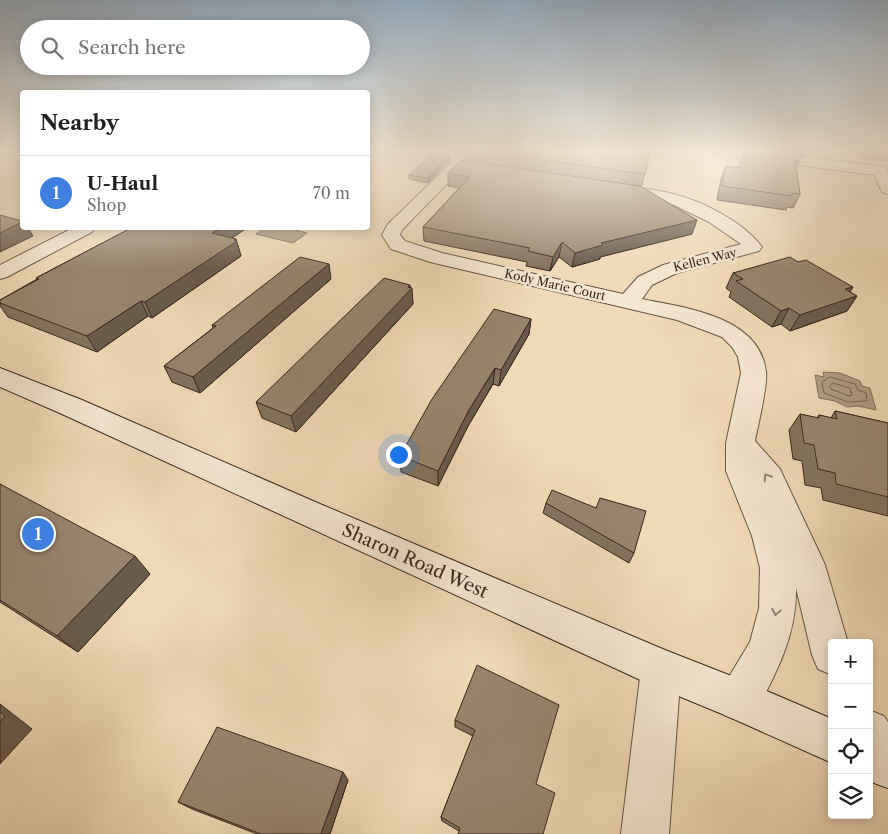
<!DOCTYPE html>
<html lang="en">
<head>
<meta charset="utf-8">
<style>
  body { margin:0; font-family:"Libre Caslon Text",serif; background:#f2f2f2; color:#202124 }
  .controls { position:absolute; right:15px; bottom:15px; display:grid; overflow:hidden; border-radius:5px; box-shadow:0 2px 12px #0003 }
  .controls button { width:45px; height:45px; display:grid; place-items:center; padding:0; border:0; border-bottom:1px solid #e0e0e0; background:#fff; color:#202124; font:25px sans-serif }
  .you { position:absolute; left:398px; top:454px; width:18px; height:18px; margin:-12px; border:4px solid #fff; border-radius:50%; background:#1a73e8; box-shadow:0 0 0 8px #1a73e833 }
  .badge { display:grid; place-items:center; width:32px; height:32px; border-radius:50%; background:#8f2418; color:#fff; font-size:16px; font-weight:700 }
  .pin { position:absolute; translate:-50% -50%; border:2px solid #fff; box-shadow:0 1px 5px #0006 }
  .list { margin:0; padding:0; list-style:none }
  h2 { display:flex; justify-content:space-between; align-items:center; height:65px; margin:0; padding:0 20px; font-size:21px }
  h2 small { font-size:16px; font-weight:400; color:#757577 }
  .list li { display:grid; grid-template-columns:32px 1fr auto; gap:15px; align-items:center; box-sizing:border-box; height:75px; padding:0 20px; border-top:1px solid #e0e0e0 }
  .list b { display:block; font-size:19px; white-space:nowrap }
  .list p { margin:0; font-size:16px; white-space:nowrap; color:#757577 }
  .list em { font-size:16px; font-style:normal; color:#757577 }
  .icon { flex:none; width:28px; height:28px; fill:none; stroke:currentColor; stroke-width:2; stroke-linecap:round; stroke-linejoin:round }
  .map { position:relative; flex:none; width:888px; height:834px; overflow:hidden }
  .search { position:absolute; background:#fff; box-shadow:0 2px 12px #0003; left:20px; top:20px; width:350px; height:55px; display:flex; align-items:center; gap:12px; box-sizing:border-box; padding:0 18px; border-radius:28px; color:#757577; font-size:19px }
  .panel { position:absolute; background:#fff; box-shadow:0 2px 12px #0003; left:20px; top:90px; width:350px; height:140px; border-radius:5px }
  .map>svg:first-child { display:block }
  .water { fill:#b29c82; stroke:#826d59 }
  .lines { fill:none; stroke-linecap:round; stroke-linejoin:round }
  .shore { stroke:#76624f; stroke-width:1 }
  .minor-casing { stroke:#675442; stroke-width:2 }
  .secondary-casing { stroke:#39271c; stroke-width:2 }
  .minor { fill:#f5e6d0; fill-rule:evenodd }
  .secondary { fill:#f5e6d0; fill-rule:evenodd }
  .wall { fill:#83725d; stroke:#39271c }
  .shaded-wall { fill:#6a5c4c; stroke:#39271c }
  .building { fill:#98846c; stroke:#39271c }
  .oneway { stroke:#978676 }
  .labels { text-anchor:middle; stroke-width:5; stroke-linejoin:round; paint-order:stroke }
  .far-street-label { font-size:12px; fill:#39271c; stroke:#f5e6d0 }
  .near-street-label { font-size:18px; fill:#39271c; stroke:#f5e6d0 }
</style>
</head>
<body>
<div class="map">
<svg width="888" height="834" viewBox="0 0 888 834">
  <rect width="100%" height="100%" fill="#f0d9b6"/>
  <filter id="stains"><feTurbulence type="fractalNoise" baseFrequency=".004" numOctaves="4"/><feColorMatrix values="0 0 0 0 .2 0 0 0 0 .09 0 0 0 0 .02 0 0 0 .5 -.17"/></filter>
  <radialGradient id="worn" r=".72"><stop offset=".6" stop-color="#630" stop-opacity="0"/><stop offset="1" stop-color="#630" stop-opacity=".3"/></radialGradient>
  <!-- water -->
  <path class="water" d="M 265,228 L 286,228 L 307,233 L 293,243 L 256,234 Z
    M 823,372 L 840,373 L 860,381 L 862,386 L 870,388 L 876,410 L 858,406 L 847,407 L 835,401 L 819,398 L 815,375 L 824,377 Z"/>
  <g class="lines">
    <!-- shore -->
    <path class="shore" d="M 830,377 L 855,384 L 858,390 L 866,393 L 867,401 L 848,402 L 824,393 L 822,383 Z
      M 833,383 L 850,388 L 852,395 L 849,396 L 831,389 L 830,386 Z"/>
    <!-- minor casing -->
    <g class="minor-casing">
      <path id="minor" d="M 431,151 L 459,151 L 466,159 L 464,166 L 402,230 L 400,235 L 405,241 L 442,253 L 623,294 L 638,277 L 663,265 L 741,244 L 709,222 L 672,204 L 613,194 L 611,191 L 613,188 L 619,186 C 637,188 655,189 673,194 C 702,201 744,222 762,247 L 759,251 L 677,273 L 652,285 L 642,299 C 685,308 760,316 766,372 C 768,385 758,425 755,441 L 780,469 L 820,554 L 825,565 L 848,643 L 832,643 L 832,675 L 818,669 L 812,655 L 796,588 C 797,635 776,674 754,715 L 739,721 L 724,715 L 718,700 L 724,685 L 750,642 L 759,608 L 760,568 L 752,536 L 726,471 L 726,443 L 741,373 L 738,357 L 732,347 L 722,337 L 677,320 L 430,262 L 391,249 L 382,235 L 388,224 L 450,164 L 451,160 L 449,157 L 433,154 Z
        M 715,151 L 756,151 L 880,166 L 885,168 L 888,172 L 888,194 L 882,192 L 874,175 L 722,155 L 717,154 Z
        M 73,228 L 95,228 L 92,232 L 7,277 L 0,279 L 0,265 Z
        M 661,649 L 675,655 L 681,669 L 669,834 L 621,834 L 641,669 L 647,655 Z
        M 869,710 L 884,716 L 888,722 L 888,788 L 872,782 L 869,776 Z"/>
    </g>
    <!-- secondary casing -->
    <g class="secondary-casing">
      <path id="secondary" d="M 0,368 L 82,400 L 313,501 L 665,650 L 739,679 L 832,719 L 832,763 L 727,716 L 647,683 L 62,414 L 0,387 Z
        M 869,736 L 888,744 L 888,788 L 869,781 Z"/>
    </g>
    <!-- minor -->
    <use href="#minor" class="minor"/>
    <!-- secondary -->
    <use href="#secondary" class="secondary"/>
  </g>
  <!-- wall -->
  <path class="wall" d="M 461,151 L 651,151 L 641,187 L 692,234 L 600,257 L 600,259 L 572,267 L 559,257 L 550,271 L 526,266 L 527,262 L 424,241 L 423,227 L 459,188 L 448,186 L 448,173 L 467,161 L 467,158 Z
    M 745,151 L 794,151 L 793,153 L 802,155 L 796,168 L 800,194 L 793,208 L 787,207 L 786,210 L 717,200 L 721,179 L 726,166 L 739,168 Z
    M 860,151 L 888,151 L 888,161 L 865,159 Z
    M 449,160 L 428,183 L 409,179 L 409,175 Z
    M 131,228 L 247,228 L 232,238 L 236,239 L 241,256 L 152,318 L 148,316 L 97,352 L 8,317 L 0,306 L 0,300 L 37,279 L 36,278 Z
    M 798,262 L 853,287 L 850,292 L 857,296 L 847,311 L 790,331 L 781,324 L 772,327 L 729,297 L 731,292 L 726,288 L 733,273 Z
    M 331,279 L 200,393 L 172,382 L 164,366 L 213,328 L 212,325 Z
    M 410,288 L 413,304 L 296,432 L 262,418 L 256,402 Z
    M 531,319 L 529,334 L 499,386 L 493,384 L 468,426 L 438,486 L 401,472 L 400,456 Z
    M 835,411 L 888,423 L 888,516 L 823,500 L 821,488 L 805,485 L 802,461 L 793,459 L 789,430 L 800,414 L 817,418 L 819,415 L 831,418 Z
    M 0,484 L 150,574 L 78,652 L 0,602 Z
    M 546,503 L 596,508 L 634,553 L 629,563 L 543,513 Z
    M 559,705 L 459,831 L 442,821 L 441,817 L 473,736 L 455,727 L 455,720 Z
    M 348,780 L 330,834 L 257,834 L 192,809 L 178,802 Z"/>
  <!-- shaded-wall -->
  <path class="shaded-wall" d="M 449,156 L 449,160 L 428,183 L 428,178 Z
    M 697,220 L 692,234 L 600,257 L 600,259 L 572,267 L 575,253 L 601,243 Z
    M 22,222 L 22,228 L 28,228 L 33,236 L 0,252 L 0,233 Z
    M 221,228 L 247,228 L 217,247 L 212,233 Z
    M 236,239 L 241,256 L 152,318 L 145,302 Z
    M 562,242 L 559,257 L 550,271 L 553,257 Z
    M 329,264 L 331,279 L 200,393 L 193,377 Z
    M 410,285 L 411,289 L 412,288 L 413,304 L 296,432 L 291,416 Z
    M 853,287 L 845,300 L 857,296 L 847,311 L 790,331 L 800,315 L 845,289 Z
    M 141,301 L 148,316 L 97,352 L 87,336 Z
    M 789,308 L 781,324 L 772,327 L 781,311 Z
    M 531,319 L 529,334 L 499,386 L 501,370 Z
    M 495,368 L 493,384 L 468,426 L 438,486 L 438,471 L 469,410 Z
    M 135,556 L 150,574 L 78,652 L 57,636 Z
    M 0,704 L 32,729 L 0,764 Z
    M 343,772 L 348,780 L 330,834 L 321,834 Z"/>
  <!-- building -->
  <path class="building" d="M 478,151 L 651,151 L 645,174 Z
    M 745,151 L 780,151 L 802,154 L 802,155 L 794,154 L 800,194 L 792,193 L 792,196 L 722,186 L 726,166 L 739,168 Z
    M 434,152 L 449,156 L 428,178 L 409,175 Z
    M 461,160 L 640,186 L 697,220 L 601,243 L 603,245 L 575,253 L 562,242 L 553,257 L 528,251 L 530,248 L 423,227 L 470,177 L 448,173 Z
    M 0,215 L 22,221 L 22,222 L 0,233 Z
    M 131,228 L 221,228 L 212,233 L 236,239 L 234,240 L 237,241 L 145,302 L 141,301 L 87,336 L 0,303 L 0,300 L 39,279 L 36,278 Z
    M 300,257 L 329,264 L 193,377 L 164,366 L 216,326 L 212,325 Z
    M 790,257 L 798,262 L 806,260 L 853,287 L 845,289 L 857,296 L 800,315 L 789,308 L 781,311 L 736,281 L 743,279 L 733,273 Z
    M 384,278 L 410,285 L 408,287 L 412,288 L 291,416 L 256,402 Z
    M 494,309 L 531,319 L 501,370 L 495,368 L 469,410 L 438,471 L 400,456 L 432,399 Z
    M 835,411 L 888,423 L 888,497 L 836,484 L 835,473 L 818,469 L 814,445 L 804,443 L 800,414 L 819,418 L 819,415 L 837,419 Z
    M 0,484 L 135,556 L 57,636 L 0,600 Z
    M 552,490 L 596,508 L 600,498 L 646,511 L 634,553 L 546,503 Z
    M 477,665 L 559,705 L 536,784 L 555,793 L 543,834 L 458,834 L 460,828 L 441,817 L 475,730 L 455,720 Z
    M 0,712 L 5,716 L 0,722 Z
    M 217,727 L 343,772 L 321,834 L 261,834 L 178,802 Z"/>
  <!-- one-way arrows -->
  <defs><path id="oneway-chevron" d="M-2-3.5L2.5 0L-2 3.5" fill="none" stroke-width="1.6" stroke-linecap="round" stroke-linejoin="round" transform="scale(1.25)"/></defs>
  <g class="oneway">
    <use href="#oneway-chevron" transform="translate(767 477) rotate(-123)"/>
    <use href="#oneway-chevron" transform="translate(776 612) rotate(101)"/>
  </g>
  <!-- sky -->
  <linearGradient id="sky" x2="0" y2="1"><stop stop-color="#92aabf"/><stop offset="0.56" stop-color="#f8eede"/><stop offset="1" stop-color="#f8eede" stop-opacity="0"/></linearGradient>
  <rect width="888" height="268" fill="url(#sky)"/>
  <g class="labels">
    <!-- far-street labels -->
    <g class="far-street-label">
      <text transform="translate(705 260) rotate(-14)" y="4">Kellen Way</text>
      <text transform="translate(555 285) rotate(13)" y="4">Kody Marie Court</text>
    </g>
    <!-- near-street labels -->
    <g class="near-street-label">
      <text transform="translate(415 561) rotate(24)" y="6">Sharon Road West</text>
    </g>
  </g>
  <rect width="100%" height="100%" filter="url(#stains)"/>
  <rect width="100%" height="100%" fill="url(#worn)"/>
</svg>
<div class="controls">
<button>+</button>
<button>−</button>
<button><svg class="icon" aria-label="locate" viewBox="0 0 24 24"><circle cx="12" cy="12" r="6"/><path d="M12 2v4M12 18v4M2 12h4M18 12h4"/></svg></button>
<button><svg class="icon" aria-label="layers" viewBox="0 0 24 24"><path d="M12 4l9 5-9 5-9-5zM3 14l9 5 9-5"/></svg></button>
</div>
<div class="you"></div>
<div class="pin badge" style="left:38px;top:534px;background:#3f7fe0">1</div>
<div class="search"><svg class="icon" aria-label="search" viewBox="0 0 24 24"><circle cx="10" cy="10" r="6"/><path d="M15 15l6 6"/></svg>Search here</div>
<section class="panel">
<h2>Nearby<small></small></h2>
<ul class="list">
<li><span class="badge" style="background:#3f7fe0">1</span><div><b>U-Haul</b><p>Shop</p></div><em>70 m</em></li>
</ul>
</section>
</div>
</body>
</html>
